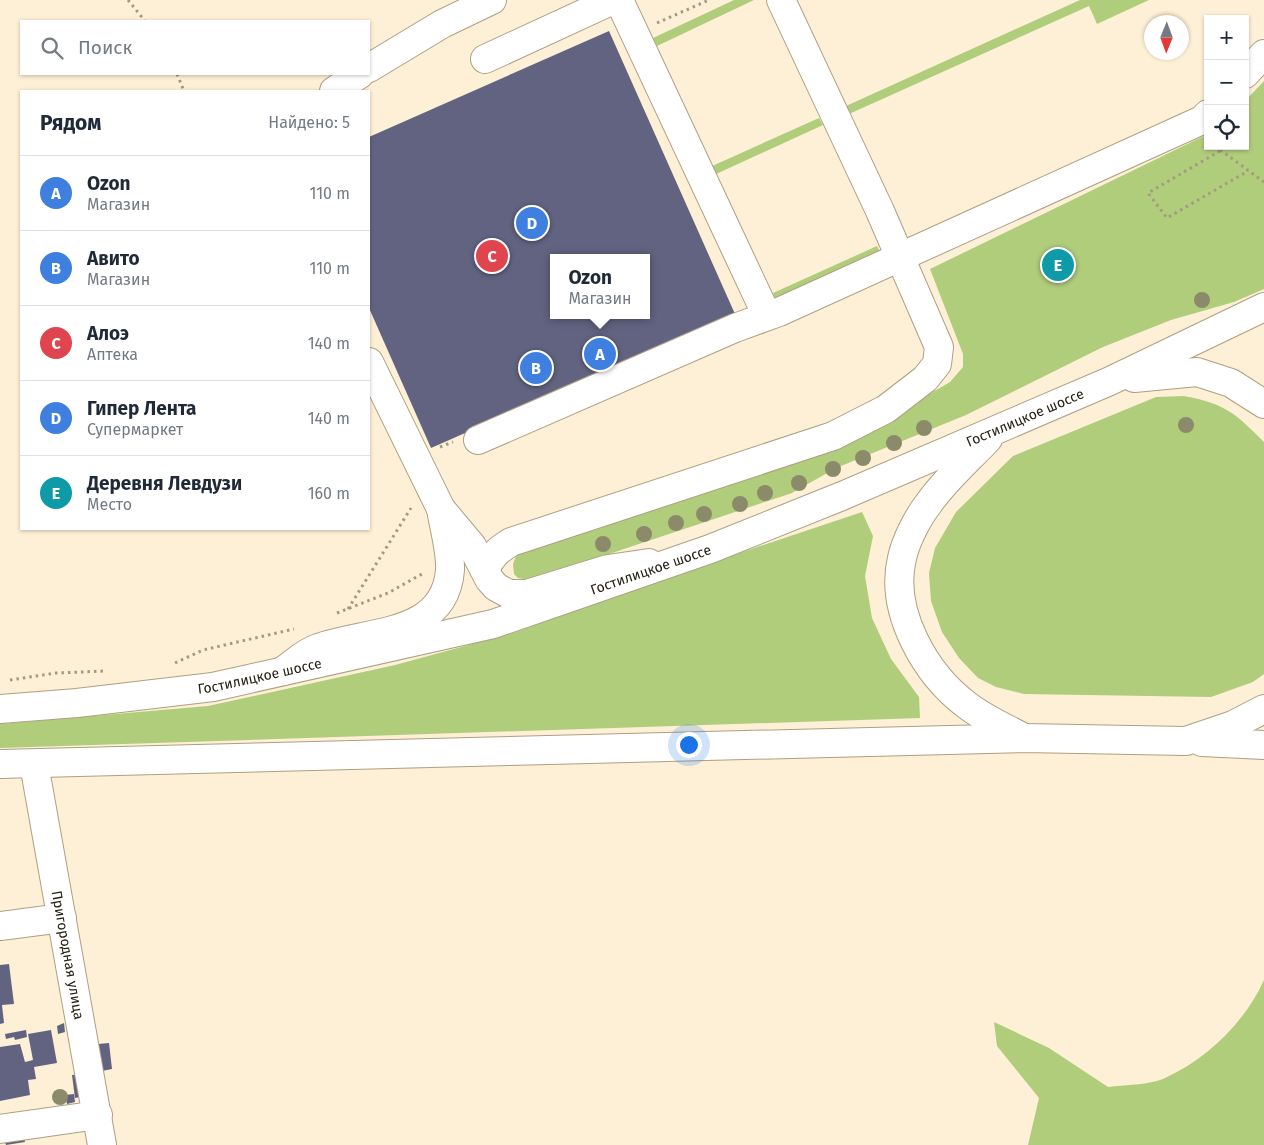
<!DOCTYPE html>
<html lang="ru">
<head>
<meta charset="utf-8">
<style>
  body { margin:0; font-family:"Fira Sans",sans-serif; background:#f2f2f3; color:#1f2937 }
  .controls { position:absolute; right:15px; top:15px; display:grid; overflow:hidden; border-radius:0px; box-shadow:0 1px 4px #0004 }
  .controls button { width:45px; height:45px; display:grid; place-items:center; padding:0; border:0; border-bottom:1px solid #e0e1e3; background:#fff; color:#1f2937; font:25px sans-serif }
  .compass { position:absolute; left:1144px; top:15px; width:45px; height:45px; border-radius:50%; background:#fff; box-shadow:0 1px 4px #0004; rotate:181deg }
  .you { position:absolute; left:688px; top:744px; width:18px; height:18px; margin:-12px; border:4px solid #fff; border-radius:50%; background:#1a73e8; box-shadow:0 0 0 8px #1a73e833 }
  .badge { display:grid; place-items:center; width:32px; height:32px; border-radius:50%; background:#111827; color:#fff; font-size:16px; font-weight:700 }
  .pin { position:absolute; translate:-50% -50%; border:2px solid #fff; box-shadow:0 1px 5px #0006 }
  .popup { position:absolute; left:550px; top:254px; width:100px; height:65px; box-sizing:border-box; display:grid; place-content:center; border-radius:0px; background:#fff; filter:drop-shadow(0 1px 4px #0005); font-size:16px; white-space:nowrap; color:#747a83 }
  .popup b { font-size:19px; color:#1f2937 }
  .popup::after { content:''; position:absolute; left:50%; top:100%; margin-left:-10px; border:10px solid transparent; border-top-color:#fff }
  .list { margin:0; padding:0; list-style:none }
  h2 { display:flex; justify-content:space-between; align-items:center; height:65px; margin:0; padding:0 20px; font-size:21px }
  h2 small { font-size:16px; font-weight:400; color:#747a83 }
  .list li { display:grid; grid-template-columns:32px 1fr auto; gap:15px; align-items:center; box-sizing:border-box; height:75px; padding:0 20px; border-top:1px solid #e0e1e3 }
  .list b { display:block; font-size:19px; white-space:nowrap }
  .list p { margin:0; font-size:16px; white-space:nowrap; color:#747a83 }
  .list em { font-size:16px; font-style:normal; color:#747a83 }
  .icon { flex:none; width:28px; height:28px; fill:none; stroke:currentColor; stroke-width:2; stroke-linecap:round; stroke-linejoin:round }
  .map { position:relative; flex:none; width:1264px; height:1145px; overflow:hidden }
  .search { position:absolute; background:#fff; box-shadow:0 1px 4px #0004; left:20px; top:20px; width:350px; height:55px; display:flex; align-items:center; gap:12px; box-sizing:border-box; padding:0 18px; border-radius:0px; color:#747a83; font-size:19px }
  .panel { position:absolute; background:#fff; box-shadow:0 1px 4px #0004; left:20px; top:90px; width:350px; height:440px; border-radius:0px }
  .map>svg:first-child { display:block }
  .green { fill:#b0cd7c }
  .building { fill:#626380; fill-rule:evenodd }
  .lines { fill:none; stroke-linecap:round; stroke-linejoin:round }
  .minor-casing { stroke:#ae9f81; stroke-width:30 }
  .major-casing { stroke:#ae9f81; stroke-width:30 }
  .path { stroke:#a39985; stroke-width:3; stroke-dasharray:2.5 4; stroke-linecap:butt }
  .minor { stroke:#fff; stroke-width:28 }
  .major { stroke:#fff; stroke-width:28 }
  .tree { fill:#8b8b6c }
  .labels { text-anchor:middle; stroke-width:5; stroke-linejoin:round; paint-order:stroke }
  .street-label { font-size:14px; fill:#262115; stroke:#fff }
</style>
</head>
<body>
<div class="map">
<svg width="1264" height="1145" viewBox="0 0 1264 1145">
  <rect width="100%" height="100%" fill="#fdf0d6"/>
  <!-- green -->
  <path class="green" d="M 734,0 L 754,0 L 657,46 L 653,38 Z
    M 1080,0 L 1149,0 L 1097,24 L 1089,6 L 849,114 L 846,106 Z
    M 1264,81 L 1264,289 L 1234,302 L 1171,320 L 1103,347 L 966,415 L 836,468 L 792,493 L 531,580 L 518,578 L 514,574 L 513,564 L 516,556 L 528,549 L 595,530 L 770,466 L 839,447 L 950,382 L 963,367 L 963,354 L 930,269 L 1208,134 L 1208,146 L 1245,146 L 1245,101 Z
    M 819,118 L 823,125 L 714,175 L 710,167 Z
    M 877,246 L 881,254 L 776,301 L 773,293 Z
    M 1184,396 C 1226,404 1235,413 1264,442 L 1264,674 L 1253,682 L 1211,697 L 1024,694 L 996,687 L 978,678 L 959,658 L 942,632 L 931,601 L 929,573 L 935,548 L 956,512 L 1013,456 L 1156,397 Z
    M 862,512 L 873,536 L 865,576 L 872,618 L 891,659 L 919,697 L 920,718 L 0,748 L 0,724 L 208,706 L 395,665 L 513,633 L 680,573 Z
    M 1264,980 L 1264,1145 L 1028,1145 L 1039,1098 L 997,1046 L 994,1022 L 1049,1048 L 1108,1087 C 1123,1085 1151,1085 1165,1078 C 1207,1059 1245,1022 1264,980 Z"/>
  <!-- building -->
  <path class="building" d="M 609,31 L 735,314 L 431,448 L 369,308 L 369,137 ZM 554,258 L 646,258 L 646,315 L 554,315 Z
    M 9,964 L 14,1004 L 2,1005 L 4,1023 L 0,1024 L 0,965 Z
    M 64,1023 L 65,1032 L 58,1034 L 57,1026 Z
    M 26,1030 L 27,1037 L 15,1040 L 14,1037 L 6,1039 L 5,1034 Z
    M 51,1030 L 57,1063 L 34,1067 L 36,1079 L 28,1080 L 30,1095 L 0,1101 L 0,1047 L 20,1044 L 25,1062 L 33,1060 L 28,1034 Z
    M 109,1043 L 112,1069 L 102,1071 L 98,1044 Z
    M 81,1074 L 85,1096 L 75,1098 L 72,1075 Z
    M 74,1094 L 75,1102 L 67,1104 L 65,1095 Z
    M 24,1137 L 25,1142 L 6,1145 L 5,1142 Z"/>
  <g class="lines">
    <!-- minor casing -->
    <g class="minor-casing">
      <g id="minor">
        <path d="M 619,0 L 767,316"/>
        <path d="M 485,59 L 613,0"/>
        <path d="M 369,68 L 442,24 L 492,0"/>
        <path d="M 1245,74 L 1264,54"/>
        <path d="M 334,91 L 360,74"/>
        <path d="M 369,362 L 441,509 L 472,546 L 489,579 L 496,587 L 509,594 L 527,594 L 608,569 L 649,563"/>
        <path d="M 478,440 L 735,328 L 779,312 L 1202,120 L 1208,114"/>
        <path d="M 485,570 C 491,556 498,550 511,542 L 833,436 L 886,409 L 925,379 L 937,364 L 939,347 L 880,211 L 781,0"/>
        <path d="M 283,671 C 293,664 305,652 318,648 C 366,630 445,638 450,570 C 451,551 444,528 441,509"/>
        <path id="s1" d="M 34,764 L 102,1145"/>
        <path d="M 0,926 L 62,918"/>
        <path d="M 0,1129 L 98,1115"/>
      </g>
    </g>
    <!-- major casing -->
    <g class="major-casing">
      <g id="major">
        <path d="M 1134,378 L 1197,372 L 1231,383 L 1264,404"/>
        <path d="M 988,439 C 968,460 945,480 929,503 C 918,517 906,540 902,558 C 889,612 926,675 968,706 C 985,719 1006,728 1024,738"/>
        <path id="s2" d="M 0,709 L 77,703 L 213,687 L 493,624 L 710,549 L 842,496 L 1110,381 L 1264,307"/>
        <path d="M 1202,742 L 1264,745"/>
        <path d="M 0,764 L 1024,738 L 1186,741 L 1233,725 L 1264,709"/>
      </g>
    </g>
    <!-- path -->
    <path class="path" d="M 128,0 L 145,21
      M 657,23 L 709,0
      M 177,74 L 184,91
      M 1215,146 L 1264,182
      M 1220,151 L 1148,193 L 1167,218 L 1248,171
      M 440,447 L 453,442
      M 348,609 L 411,508
      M 337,613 L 388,593 L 422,574
      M 175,663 L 203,650 L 294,629
      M 10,680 L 56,673 L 105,671"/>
    <!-- minor -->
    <use href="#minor" class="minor"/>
    <!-- major -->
    <use href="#major" class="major"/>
  </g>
  <!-- trees -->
  <g class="tree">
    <circle cx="1202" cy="300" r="8"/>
    <circle cx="1186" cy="425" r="8"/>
    <circle cx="924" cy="428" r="8"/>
    <circle cx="894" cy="443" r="8"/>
    <circle cx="863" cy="458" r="8"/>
    <circle cx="833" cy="469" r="8"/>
    <circle cx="799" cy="483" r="8"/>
    <circle cx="765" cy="493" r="8"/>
    <circle cx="740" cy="504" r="8"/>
    <circle cx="704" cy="514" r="8"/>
    <circle cx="676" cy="523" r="8"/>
    <circle cx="644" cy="534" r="8"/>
    <circle cx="603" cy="544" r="8"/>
    <circle cx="60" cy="1097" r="8"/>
  </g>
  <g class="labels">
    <!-- street labels -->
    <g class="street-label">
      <text dy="5" stroke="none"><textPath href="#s2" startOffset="1072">Гостилицкое шоссе</textPath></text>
      <text dy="5" stroke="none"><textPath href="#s2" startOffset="668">Гостилицкое шоссе</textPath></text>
      <text dy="5" stroke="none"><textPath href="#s2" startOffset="262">Гостилицкое шоссе</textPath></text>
      <text dy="5" stroke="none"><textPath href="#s1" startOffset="194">Пригородная улица</textPath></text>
    </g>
  </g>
</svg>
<div class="controls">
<button>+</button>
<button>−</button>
<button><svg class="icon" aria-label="locate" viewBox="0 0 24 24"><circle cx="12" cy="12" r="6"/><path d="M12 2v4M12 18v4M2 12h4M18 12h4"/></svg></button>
</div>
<svg class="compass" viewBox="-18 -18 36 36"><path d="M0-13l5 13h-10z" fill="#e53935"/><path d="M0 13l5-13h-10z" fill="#747a83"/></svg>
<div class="you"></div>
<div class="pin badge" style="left:600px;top:354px;background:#3f7fe0">A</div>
<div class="popup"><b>Ozon</b>Магазин</div>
<div class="pin badge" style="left:536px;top:368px;background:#3f7fe0">B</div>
<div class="pin badge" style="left:492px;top:256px;background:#e0444e">C</div>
<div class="pin badge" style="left:532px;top:223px;background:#3f7fe0">D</div>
<div class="pin badge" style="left:1058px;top:265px;background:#0f9aa8">E</div>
<div class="search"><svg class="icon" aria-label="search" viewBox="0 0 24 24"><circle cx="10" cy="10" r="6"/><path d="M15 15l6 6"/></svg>Поиск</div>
<section class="panel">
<h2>Рядом<small>Найдено: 5</small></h2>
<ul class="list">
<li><span class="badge" style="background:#3f7fe0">A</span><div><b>Ozon</b><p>Магазин</p></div><em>110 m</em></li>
<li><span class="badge" style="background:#3f7fe0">B</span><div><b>Авито</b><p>Магазин</p></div><em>110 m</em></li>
<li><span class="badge" style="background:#e0444e">C</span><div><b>Алоэ</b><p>Аптека</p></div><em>140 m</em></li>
<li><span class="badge" style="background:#3f7fe0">D</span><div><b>Гипер Лента</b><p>Супермаркет</p></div><em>140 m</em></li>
<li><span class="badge" style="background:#0f9aa8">E</span><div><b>Деревня Левдузи</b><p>Место</p></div><em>160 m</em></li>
</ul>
</section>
</div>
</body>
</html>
